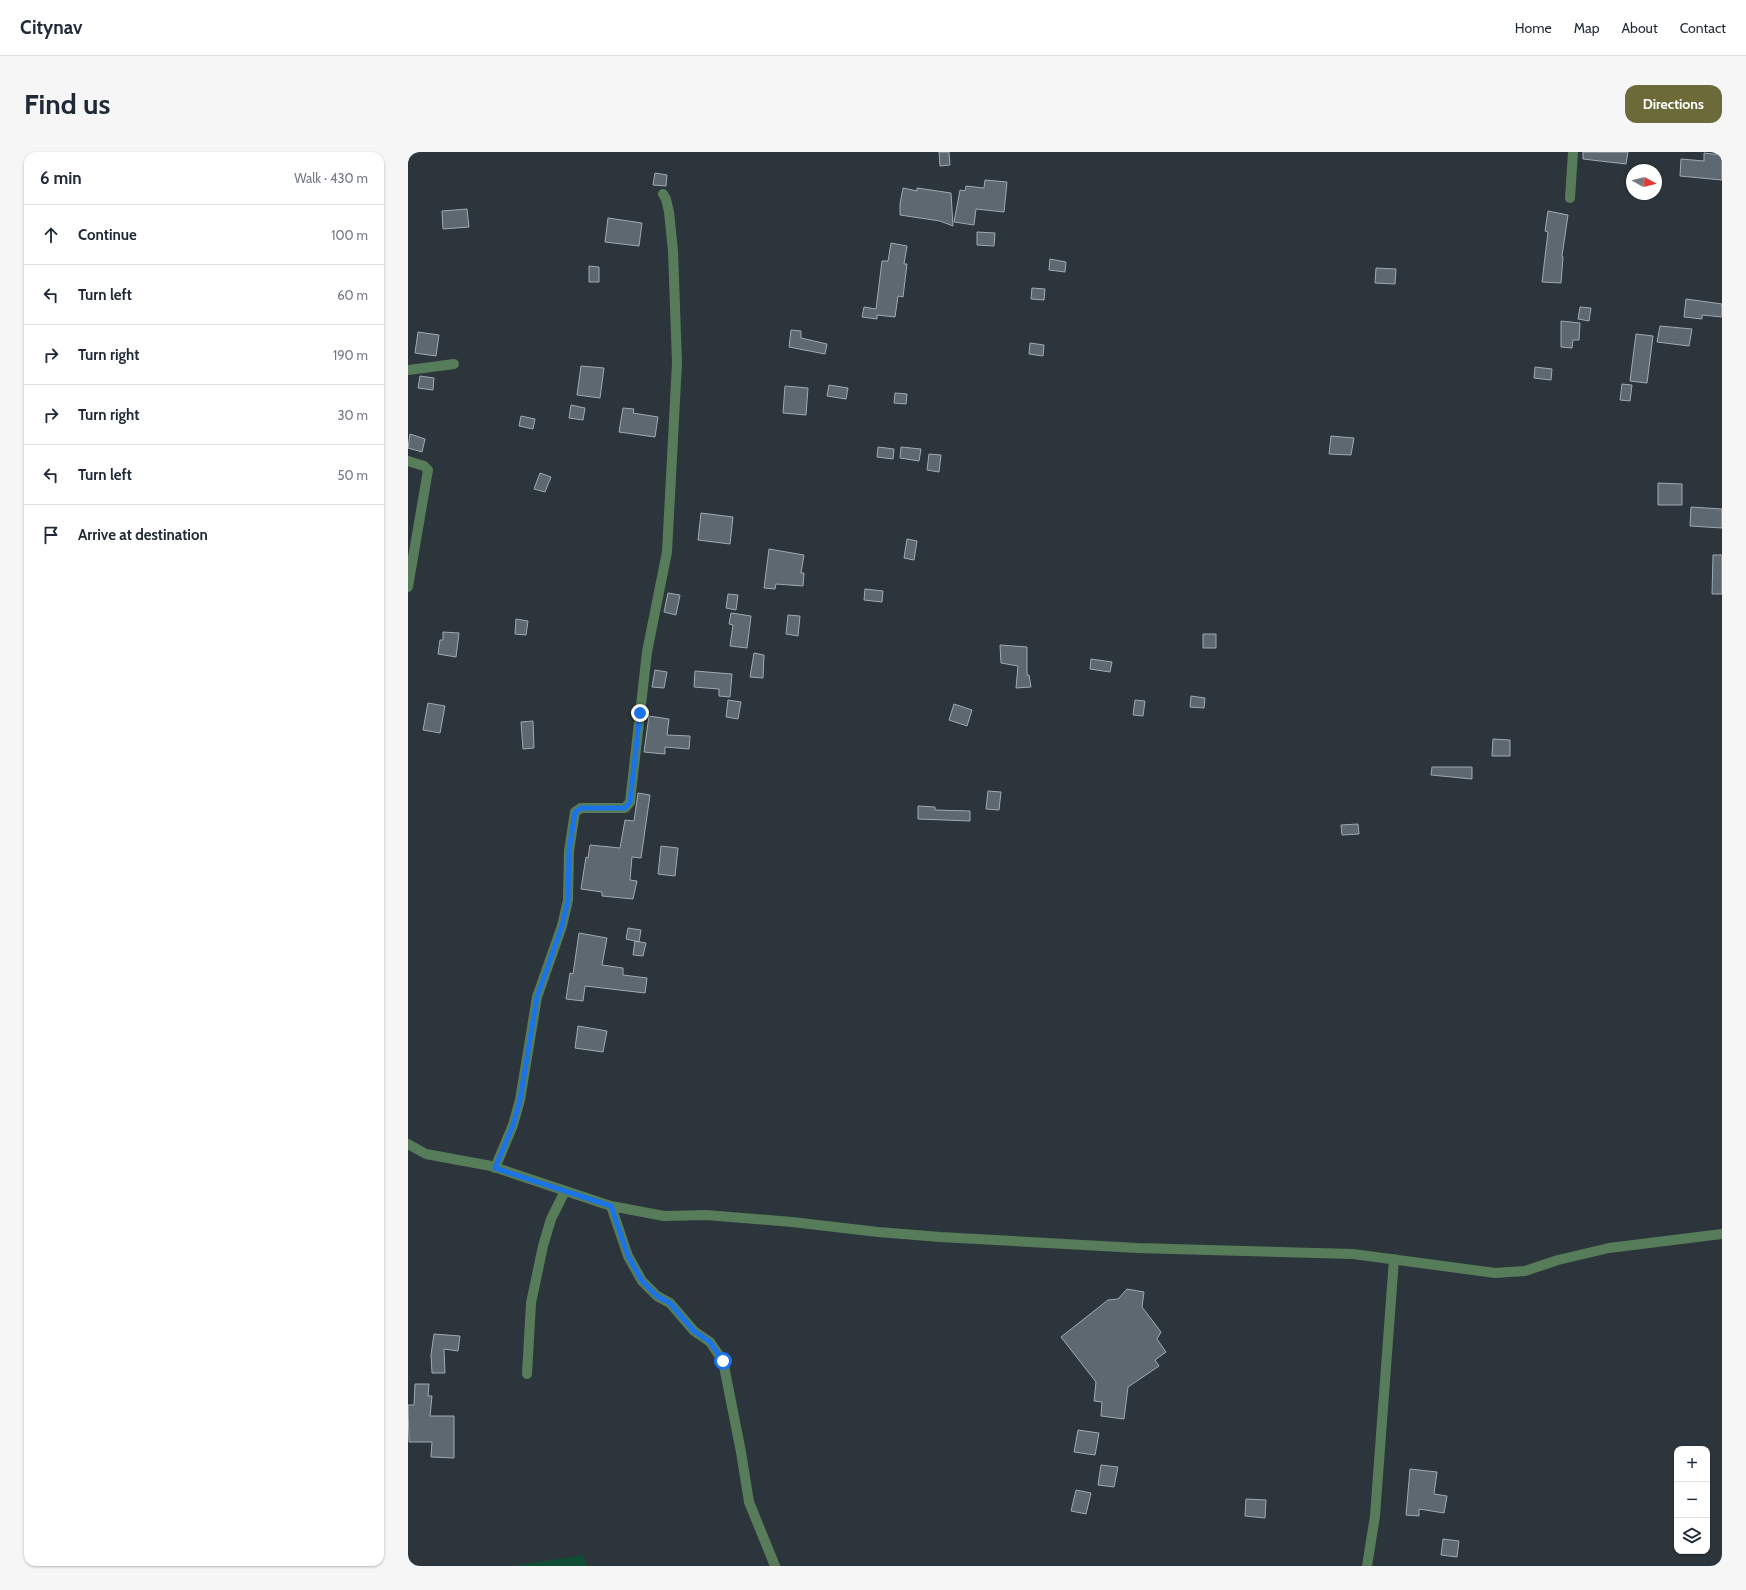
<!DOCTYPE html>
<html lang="en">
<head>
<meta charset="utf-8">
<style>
  body { margin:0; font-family:Cabin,sans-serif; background:#f6f6f7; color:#1f2937 }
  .controls { position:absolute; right:12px; bottom:12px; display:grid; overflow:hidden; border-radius:8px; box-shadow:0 1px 3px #0004 }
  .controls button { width:36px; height:36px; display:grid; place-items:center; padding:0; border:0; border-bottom:1px solid #e0e1e3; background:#fff; color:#1f2937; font:20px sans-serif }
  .compass { position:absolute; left:1218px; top:12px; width:36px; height:36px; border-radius:50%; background:#fff; box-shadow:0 1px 3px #0004; rotate:98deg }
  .stop { position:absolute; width:12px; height:12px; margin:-9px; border:3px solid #1a73e8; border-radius:50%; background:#fff }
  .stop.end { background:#1a73e8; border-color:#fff; box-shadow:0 1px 4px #0008 }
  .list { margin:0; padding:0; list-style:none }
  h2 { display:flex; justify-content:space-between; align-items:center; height:52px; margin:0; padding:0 16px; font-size:17px }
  h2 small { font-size:13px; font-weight:400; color:#747a83 }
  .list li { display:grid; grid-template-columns:26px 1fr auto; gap:12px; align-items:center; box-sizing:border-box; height:60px; padding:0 16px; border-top:1px solid #e0e1e3 }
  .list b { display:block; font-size:15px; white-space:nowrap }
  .list em { font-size:13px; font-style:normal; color:#747a83 }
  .icon { flex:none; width:22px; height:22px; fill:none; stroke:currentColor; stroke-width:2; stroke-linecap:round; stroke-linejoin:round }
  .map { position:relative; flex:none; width:1314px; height:1414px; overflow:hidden; border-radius:12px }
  header { display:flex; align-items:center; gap:24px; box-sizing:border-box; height:56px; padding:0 20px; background:#fff; border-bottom:1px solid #e0e1e3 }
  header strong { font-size:19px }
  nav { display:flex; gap:22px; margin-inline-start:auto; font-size:14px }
  .intro { display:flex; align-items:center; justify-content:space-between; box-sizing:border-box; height:96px; padding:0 24px }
  h1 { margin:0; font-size:28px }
  .button { padding:10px 18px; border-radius:12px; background:#6c6a38; color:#fff; font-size:14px; font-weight:700 }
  main { display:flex; gap:24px; padding:0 24px }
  aside { flex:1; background:#fff; border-radius:12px; box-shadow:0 1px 3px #0004 }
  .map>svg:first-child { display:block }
  .green { fill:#0f4d35 }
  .building { fill:#5e6870; stroke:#9faab2 }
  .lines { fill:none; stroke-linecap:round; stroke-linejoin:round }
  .minor { stroke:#577c59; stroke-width:10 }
  .route { stroke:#1a73e8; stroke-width:5 }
</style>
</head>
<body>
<header>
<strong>Citynav</strong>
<nav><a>Home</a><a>Map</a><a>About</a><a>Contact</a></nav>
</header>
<div class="intro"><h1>Find us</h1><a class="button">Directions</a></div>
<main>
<aside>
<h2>6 min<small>Walk · 430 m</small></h2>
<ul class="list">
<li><svg class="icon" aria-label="ahead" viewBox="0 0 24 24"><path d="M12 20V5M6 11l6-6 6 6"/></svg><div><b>Continue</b></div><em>100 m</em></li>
<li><svg class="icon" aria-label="left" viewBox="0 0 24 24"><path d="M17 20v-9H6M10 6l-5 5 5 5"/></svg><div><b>Turn left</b></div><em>60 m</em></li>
<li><svg class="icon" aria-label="right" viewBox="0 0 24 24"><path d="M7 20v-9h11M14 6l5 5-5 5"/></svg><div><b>Turn right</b></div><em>190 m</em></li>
<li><svg class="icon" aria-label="right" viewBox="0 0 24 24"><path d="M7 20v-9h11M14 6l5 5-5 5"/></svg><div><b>Turn right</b></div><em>30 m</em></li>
<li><svg class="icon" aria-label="left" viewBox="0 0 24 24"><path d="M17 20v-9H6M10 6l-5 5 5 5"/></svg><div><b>Turn left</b></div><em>50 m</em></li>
<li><svg class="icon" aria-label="arrive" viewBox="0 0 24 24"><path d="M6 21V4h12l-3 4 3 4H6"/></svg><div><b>Arrive at destination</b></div></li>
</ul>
</aside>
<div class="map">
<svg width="1314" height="1414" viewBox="0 0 1314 1414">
  <rect width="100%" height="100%" fill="#2c353c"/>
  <!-- green -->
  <path class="green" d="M 175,1403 L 179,1414 L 105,1414 Z"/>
  <!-- building -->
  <path class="building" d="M 531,0 L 541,0 L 542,13 L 532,14 Z
    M 1175,0 L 1220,0 L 1218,12 L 1175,7 Z
    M 1296,1 L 1314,3 L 1314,28 L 1272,24 L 1273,7 L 1296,9 Z
    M 247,21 L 259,23 L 258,34 L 245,33 Z
    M 577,28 L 599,30 L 596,60 L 568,57 L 566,73 L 546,70 L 552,38 L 557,39 L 558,34 L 576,36 Z
    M 495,36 L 509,39 L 509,36 L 543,41 L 545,74 L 532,69 L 492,63 L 492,52 Z
    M 59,57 L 61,75 L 35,77 L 34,59 Z
    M 1140,59 L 1160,63 L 1154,104 L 1155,105 L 1153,131 L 1134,130 L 1140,80 L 1137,79 Z
    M 200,66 L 234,71 L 231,94 L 197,90 Z
    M 569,80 L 587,81 L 586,94 L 569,93 Z
    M 483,91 L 499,94 L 496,112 L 499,112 L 495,145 L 490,144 L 487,165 L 469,163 L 469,167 L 454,165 L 456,155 L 468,157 L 474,109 L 480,109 Z
    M 642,107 L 658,110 L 657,120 L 641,118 Z
    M 181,114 L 191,115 L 191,130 L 181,130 Z
    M 968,116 L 988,117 L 987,132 L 967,131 Z
    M 624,136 L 637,137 L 636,148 L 623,147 Z
    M 1278,147 L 1314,152 L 1314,165 L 1294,163 L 1294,167 L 1276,165 Z
    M 1172,155 L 1183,156 L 1181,169 L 1170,167 Z
    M 1153,169 L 1172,171 L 1171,188 L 1165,188 L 1164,196 L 1153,195 Z
    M 1252,174 L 1284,177 L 1281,194 L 1249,190 Z
    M 383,178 L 393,179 L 393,186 L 419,192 L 417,202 L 381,195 Z
    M 10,180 L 31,183 L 28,204 L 7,201 Z
    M 1228,182 L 1245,184 L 1239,231 L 1222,229 Z
    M 622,191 L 636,193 L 635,204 L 621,202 Z
    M 173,214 L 196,216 L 192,246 L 169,243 Z
    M 1127,215 L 1144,217 L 1143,228 L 1126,226 Z
    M 12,224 L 26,226 L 25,238 L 10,236 Z
    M 1214,232 L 1224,233 L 1222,249 L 1212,248 Z
    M 421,233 L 440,236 L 438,247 L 419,244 Z
    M 377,234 L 400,236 L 398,263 L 375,261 Z
    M 487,241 L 499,242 L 498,252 L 486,251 Z
    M 163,253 L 177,256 L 175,268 L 161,266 Z
    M 215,256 L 226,257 L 225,261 L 250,265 L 247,285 L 211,280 Z
    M 113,264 L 127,267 L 125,277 L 111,274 Z
    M 2,282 L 17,287 L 14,300 L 0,296 Z
    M 923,284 L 946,286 L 943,303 L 921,302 Z
    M 470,295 L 486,297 L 485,307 L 469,305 Z
    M 493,295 L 513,297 L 511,309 L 492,306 Z
    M 521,302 L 533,303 L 531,320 L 519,318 Z
    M 132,321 L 143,325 L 137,340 L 126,337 Z
    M 1250,331 L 1274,332 L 1274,353 L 1250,353 Z
    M 1283,355 L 1314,357 L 1314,376 L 1282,374 Z
    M 293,361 L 325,365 L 322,392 L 290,388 Z
    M 499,387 L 509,389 L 506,408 L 496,406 Z
    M 361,397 L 396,403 L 393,421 L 396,421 L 395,434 L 368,432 L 367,437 L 356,436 Z
    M 1305,403 L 1314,403 L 1314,442 L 1304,442 Z
    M 457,437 L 475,439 L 474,450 L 456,448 Z
    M 260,441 L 272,443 L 268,463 L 256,460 Z
    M 320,442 L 330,443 L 328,458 L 318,456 Z
    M 323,461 L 343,464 L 339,496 L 322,494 L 325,473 L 321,472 Z
    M 380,463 L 392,464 L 390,484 L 378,482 Z
    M 108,467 L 120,469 L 118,483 L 107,482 Z
    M 35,480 L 51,481 L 48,505 L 30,502 L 32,488 L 35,488 Z
    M 795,482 L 808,482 L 808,496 L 795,496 Z
    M 592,493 L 619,495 L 619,523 L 621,523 L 623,535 L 608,536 L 610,514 L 593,511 Z
    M 346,501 L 356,503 L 355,526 L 342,525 Z
    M 683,507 L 704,510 L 702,520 L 682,517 Z
    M 247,518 L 259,520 L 256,536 L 244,535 Z
    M 287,519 L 324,522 L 322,545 L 311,544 L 311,537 L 286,535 Z
    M 783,544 L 797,546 L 796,556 L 782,555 Z
    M 320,548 L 333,550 L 330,567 L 318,565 Z
    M 727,548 L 737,549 L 735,564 L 725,563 Z
    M 20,551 L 37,554 L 32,581 L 15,578 Z
    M 546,552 L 564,558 L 559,574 L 541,568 Z
    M 241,564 L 261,567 L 259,583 L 282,584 L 281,597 L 257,595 L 257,602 L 236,600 Z
    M 125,569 L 126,596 L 115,597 L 113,570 Z
    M 1085,587 L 1102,588 L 1102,604 L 1084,604 Z
    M 1024,615 L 1064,615 L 1064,627 L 1023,623 Z
    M 580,639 L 593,640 L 591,658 L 578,657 Z
    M 230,641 L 242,643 L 233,706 L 224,705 L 222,728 L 229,729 L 225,747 L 194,744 L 194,740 L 173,737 L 178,705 L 180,706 L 182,693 L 212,696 L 217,668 L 226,669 Z
    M 510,654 L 527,655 L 527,658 L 562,659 L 562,669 L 510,667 Z
    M 950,672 L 951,682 L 934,683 L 933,673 Z
    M 253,694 L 270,696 L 267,724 L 250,722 Z
    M 220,776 L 233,778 L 231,790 L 218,787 Z
    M 171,781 L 199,786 L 194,813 L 215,816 L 215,823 L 239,826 L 237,841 L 177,834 L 175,849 L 158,847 L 162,821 L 165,822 Z
    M 227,789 L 238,791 L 235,804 L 225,803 Z
    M 170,874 L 199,879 L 195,900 L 167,896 Z
    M 719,1137 L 736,1140 L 734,1155 L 753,1180 L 749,1187 L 758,1200 L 747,1208 L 751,1214 L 720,1235 L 716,1267 L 693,1264 L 694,1250 L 686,1249 L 688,1230 L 653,1185 L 700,1148 L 710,1147 Z
    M 26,1182 L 52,1184 L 50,1199 L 36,1197 L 37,1221 L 24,1221 L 23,1203 Z
    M 7,1232 L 21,1232 L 20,1244 L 24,1244 L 22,1264 L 46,1264 L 46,1306 L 23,1305 L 24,1290 L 1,1290 L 0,1253 L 6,1253 Z
    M 670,1278 L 691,1281 L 687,1303 L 666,1300 Z
    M 693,1313 L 710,1315 L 706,1335 L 690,1333 Z
    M 1002,1317 L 1029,1320 L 1026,1342 L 1039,1344 L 1036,1361 L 1011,1357 L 1011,1364 L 998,1363 Z
    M 668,1338 L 683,1341 L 678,1362 L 663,1359 Z
    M 838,1347 L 858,1348 L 857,1366 L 837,1364 Z
    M 1035,1387 L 1051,1389 L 1049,1405 L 1033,1403 Z"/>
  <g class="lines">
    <!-- minor -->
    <path class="minor" d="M 1162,46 L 1165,0
      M 0,218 L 46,212
      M 0,309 L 16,314 L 20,318 L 0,435
      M 0,992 L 18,1002 L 83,1014 L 203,1054 L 256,1064 L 298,1063 L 384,1070 L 470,1080 L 532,1085 L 729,1096 L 945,1102 L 1087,1121 L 1117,1119 L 1150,1108 L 1201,1096 L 1314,1082
      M 87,1016 L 105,973 L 112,948 L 129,845 L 154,774 L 160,748 L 161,699 L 167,660 L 173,656 L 217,656 L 222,650 L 239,500 L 259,400 L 269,211 L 265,99 L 261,60 L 258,47 L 255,42
      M 203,1054 L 220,1104 L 234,1129 L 249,1144 L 262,1151 L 286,1179 L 302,1190 L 315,1209 L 333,1300 L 341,1350 L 367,1414
      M 119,1222 L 123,1151 L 135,1094 L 143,1067 L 157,1039
      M 959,1414 L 967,1364 L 986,1107"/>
  </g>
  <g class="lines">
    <!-- route -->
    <path class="route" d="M 232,561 L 222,650 L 217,656 L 173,656 L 167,660 L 161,699 L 160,748 L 154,774 L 129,845 L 112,948 L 105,973 L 87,1016 L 203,1054 L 220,1104 L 234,1129 L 249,1144 L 262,1151 L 286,1179 L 302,1190 L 315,1209"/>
  </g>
</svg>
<div class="controls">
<button>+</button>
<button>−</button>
<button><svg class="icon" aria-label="layers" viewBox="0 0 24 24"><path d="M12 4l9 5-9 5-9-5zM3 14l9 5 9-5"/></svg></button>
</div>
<svg class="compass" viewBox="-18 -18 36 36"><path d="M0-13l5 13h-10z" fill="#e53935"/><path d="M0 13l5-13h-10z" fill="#747a83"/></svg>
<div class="stop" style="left:315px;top:1209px"></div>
<div class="stop end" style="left:232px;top:561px"></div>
</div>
</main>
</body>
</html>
